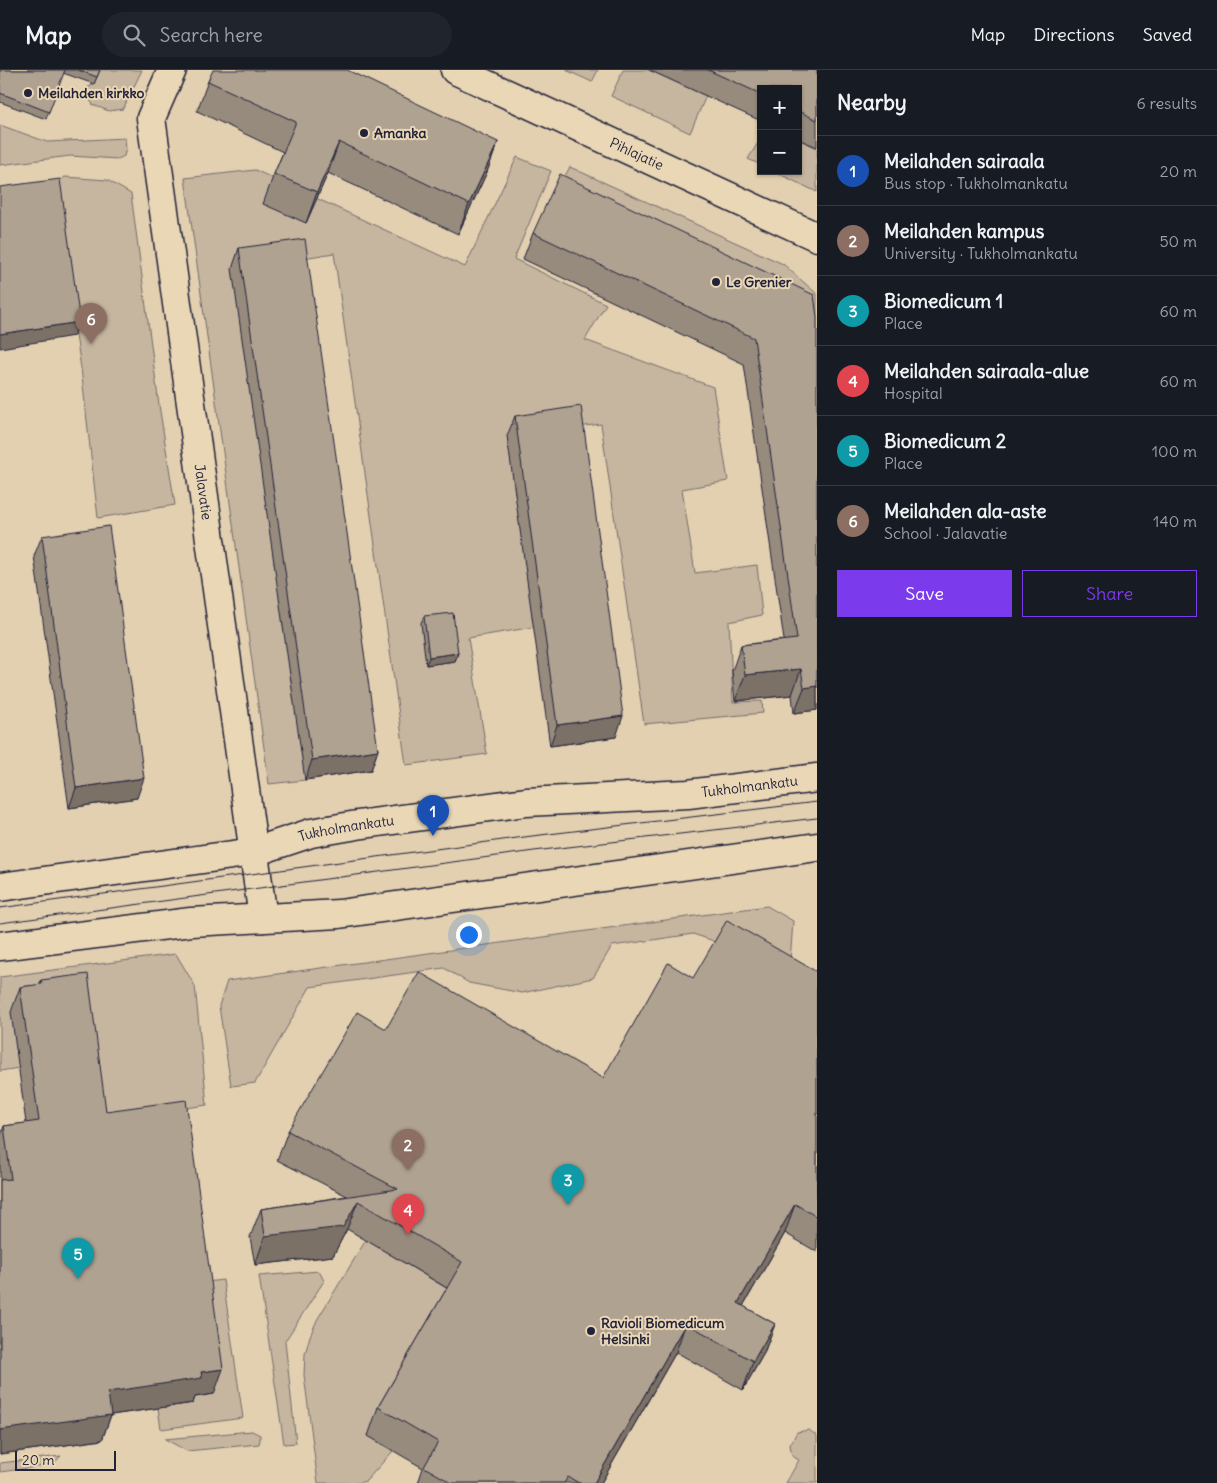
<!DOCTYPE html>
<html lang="en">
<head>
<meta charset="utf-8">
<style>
  body { margin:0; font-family:Delius,sans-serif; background:#20242c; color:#f1f3f6 }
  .controls { position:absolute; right:15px; top:15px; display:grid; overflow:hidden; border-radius:0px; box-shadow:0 1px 4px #0004 }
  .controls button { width:45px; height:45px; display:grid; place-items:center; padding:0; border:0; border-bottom:1px solid #363941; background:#171b24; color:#f1f3f6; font:25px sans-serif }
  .scale { position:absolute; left:15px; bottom:12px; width:101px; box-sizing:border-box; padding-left:5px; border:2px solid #22223b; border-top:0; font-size:14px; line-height:18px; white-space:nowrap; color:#22223b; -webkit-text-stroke:4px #ead7b5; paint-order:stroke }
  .you { position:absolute; left:468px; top:864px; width:18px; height:18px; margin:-12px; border:4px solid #fff; border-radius:50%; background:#1a73e8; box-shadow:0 0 0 8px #1a73e833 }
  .badge { display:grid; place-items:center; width:32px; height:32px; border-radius:50%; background:#7c3aed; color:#fff; font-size:16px; font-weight:700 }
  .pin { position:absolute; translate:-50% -41px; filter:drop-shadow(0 1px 2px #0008) }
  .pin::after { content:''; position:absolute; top:26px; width:18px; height:15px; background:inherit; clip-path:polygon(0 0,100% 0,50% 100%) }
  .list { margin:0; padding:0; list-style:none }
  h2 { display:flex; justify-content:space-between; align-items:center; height:65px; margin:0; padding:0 20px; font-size:21px }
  h2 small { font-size:16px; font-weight:400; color:#9ea1a6 }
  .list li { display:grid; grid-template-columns:32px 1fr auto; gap:15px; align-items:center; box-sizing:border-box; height:70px; padding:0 20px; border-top:1px solid #363941 }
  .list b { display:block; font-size:19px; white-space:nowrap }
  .list p { margin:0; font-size:16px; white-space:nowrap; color:#9ea1a6 }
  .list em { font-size:16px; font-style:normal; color:#9ea1a6 }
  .actions { display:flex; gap:10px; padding:15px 20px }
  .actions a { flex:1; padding:11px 0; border:1px solid #7c3aed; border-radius:0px; text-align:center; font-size:18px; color:#7c3aed }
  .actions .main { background:#7c3aed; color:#fff }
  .icon { flex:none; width:28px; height:28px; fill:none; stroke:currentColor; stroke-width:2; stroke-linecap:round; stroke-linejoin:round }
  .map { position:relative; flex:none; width:817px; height:1413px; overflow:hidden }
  header { display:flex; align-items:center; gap:30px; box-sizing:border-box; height:70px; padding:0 25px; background:#171b24; border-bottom:1px solid #363941 }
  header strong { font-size:24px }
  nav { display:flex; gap:28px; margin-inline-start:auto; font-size:18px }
  .search { width:350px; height:45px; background:#20242c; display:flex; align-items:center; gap:12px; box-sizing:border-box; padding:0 18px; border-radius:28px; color:#9ea1a6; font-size:19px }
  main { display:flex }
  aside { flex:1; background:#171b24 }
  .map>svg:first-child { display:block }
  .green { fill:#c6b69f; stroke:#746c6d }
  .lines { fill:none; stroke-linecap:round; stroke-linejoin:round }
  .street-casing { stroke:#22223b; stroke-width:31 }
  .primary-casing { stroke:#22223b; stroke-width:31 }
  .street { stroke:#ead7b5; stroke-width:28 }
  .primary { stroke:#ead7b5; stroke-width:28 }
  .tram { stroke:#22223b; stroke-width:1 }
  .wall { fill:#978b7d; stroke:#22223b }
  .shaded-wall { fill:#7b7166; stroke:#22223b }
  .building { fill:#b0a291; stroke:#22223b }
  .poi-dot { fill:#22223b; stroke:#ead7b5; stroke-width:2 }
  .labels { text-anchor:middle; stroke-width:4; stroke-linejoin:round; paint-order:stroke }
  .poi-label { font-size:14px; font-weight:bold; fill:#22223b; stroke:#ead7b5; text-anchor:start }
  .street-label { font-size:14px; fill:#22223b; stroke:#ead7b5 }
</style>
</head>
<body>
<header>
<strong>Map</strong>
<div class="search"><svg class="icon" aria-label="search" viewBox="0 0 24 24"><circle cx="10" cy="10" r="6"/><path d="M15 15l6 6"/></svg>Search here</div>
<nav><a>Map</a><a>Directions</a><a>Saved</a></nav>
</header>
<main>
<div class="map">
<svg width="817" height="1413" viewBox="0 0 817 1413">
  <rect width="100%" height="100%" fill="#e2d0b0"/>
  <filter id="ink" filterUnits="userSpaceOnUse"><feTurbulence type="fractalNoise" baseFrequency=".02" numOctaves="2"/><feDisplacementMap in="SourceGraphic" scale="10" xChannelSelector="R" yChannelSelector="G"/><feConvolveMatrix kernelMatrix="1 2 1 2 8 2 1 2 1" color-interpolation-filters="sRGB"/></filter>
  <g filter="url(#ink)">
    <!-- green -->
    <path class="green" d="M 100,0 L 142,0 L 123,39 L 109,41 L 93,35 L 86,22 L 87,18 L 94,14 Z
      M 566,0 L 598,0 L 592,12 Z
      M 623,0 L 649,0 L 706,26 L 690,63 L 611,26 Z
      M 0,55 L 47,72 L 125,68 L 126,79 L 124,86 L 118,89 L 70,86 L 0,95 Z
      M 761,68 L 761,95 L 748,89 Z
      M 798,69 L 817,78 L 817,122 L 773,101 L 798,101 Z
      M 517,87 L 551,101 L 514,189 L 606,234 L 585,270 L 713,317 L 728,411 L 682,419 L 695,503 L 757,495 L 762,545 L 729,552 L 733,632 L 762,631 L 763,643 L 644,654 L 601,354 L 508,366 L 534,557 L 468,568 L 487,684 L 406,695 L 334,183 L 297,189 L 305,710 L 269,714 L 185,108 L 255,100 L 465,197 Z
      M 570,97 L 783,194 L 817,224 L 817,338 L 551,130 Z
      M 65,107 L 107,110 L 131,124 L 159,335 L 175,435 L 98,448 L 81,298 L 53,115 Z
      M 767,836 L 793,851 L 788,920 L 711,870 L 693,864 L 612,876 L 593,908 L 522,923 L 469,913 L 444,898 L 310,917 L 255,1013 L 231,1016 L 219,936 L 227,911 Z
      M 176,884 L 195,916 L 207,1035 L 95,1051 L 19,998 L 0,1001 L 0,907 Z
      M 366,1170 L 451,1221 L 368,1365 L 393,1381 L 366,1411 L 357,1413 L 318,1413 L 304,1305 L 305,1284 L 310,1266 L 317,1250 Z
      M 319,1201 L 324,1211 L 285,1271 L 296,1373 L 284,1374 L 259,1206 Z
      M 223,1210 L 243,1348 L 161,1359 L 158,1338 L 193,1333 L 198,1213 Z
      M 809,1360 L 817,1366 L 817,1413 L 786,1413 L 799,1390 L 792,1386 L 790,1375 L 797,1362 Z
      M 252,1361 L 260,1365 L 260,1370 L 259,1374 L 187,1381 L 165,1369 Z
      M 61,1386 L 52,1395 L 0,1402 L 0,1393 Z"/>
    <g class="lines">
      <!-- street casing -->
      <g class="street-casing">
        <g id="street">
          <path id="s1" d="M 172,0 L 151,48 L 263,848"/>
          <path id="s2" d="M 455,0 L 817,167"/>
        </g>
      </g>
      <!-- primary casing -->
      <g class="primary-casing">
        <g id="primary">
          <path id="s3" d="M 0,817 L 254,782 L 311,763 L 357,755 L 526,732 L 688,724 L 817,708"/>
          <path d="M 0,876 L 191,852 L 339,844 L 817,777"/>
        </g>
      </g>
      <!-- street -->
      <use href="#street" class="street"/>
      <!-- primary -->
      <use href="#primary" class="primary"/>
      <!-- tram -->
      <path class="tram" d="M 0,838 L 532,766 L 817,732
        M 0,853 L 534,781 L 817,748"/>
    </g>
    <!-- wall -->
    <path class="wall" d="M 0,0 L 100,0 L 94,14 L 63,3 L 46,49 L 0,32 Z
      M 649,0 L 817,0 L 817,77 L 798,69 L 798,19 L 761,19 L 761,51 Z
      M 208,11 L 498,72 L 487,102 L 458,164 L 328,103 L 306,153 L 263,134 L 274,104 L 283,82 L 197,41 Z
      M 533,163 L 814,225 L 817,640 L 794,643 L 792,625 L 735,631 L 732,601 L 741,575 L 784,570 L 744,294 L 523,189 Z
      M 239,178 L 378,680 L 371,700 L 305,710 L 232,199 Z
      M 515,346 L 616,667 L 550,676 L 507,366 Z
      M 42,466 L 137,728 L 69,738 L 34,486 Z
      M 424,546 L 458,583 L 455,591 L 426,595 L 421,553 Z
      M 817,902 L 817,1182 L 785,1163 L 743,1236 L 775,1254 L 764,1283 L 743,1320 L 676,1282 L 601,1413 L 418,1413 L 423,1398 L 368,1366 L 378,1337 L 447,1218 L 347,1159 L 333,1186 L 255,1195 L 250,1167 L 261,1139 L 347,1126 L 277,1090 L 288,1061 L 386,959 L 603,1008 L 693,908 Z
      M 41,910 L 106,1041 L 214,1324 L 195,1327 L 193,1333 L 111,1345 L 102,1370 L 0,1384 L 0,1067 L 4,1056 L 26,1053 L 11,942 L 20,917 L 39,915 Z"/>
    <!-- shaded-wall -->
    <path class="shaded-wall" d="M 339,72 L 328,103 L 306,153 L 317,122 Z
      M 498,72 L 487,102 L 458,164 L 469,134 Z
      M 80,252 L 74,266 L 0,278 L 0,264 Z
      M 458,583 L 455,591 L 426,595 L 429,587 Z
      M 801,599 L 792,625 L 735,631 L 745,605 Z
      M 817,616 L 817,640 L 794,643 L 804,618 Z
      M 623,646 L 616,667 L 550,676 L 557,655 Z
      M 378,680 L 371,700 L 305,710 L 312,690 Z
      M 144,708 L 137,728 L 69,738 L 76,718 Z
      M 358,1131 L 347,1159 L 333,1186 L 255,1195 L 265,1166 Z
      M 795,1134 L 785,1163 L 728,1262 L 738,1233 Z
      M 686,1253 L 676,1282 L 601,1413 L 594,1413 Z
      M 775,1254 L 764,1283 L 743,1320 L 753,1291 Z
      M 223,1299 L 214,1324 L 195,1327 L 193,1333 L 111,1345 L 102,1370 L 0,1384 L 0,1360 L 108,1322 L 201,1302 Z"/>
    <!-- building -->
    <path class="building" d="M 0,0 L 65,0 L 49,42 L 0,23 Z
      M 78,0 L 100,0 L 97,7 Z
      M 213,0 L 347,0 L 498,72 L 469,134 L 339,72 L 317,122 L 274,104 L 296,52 L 208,11 Z
      M 708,0 L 817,0 L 817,50 L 798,41 L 798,19 L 761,19 L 761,24 Z
      M 560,104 L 814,225 L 817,247 L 817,616 L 804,618 L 801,599 L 745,605 L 741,575 L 797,569 L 754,268 L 533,163 Z
      M 60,109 L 80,252 L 0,264 L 0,117 Z
      M 305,169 L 378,680 L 312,690 L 239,178 Z
      M 581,336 L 623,646 L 557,655 L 515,346 Z
      M 109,456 L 144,708 L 76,718 L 42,466 Z
      M 453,543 L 458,583 L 429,587 L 424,546 Z
      M 727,850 L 817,902 L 817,1147 L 795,1134 L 738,1233 L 775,1254 L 753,1291 L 686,1253 L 594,1413 L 579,1413 L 568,1407 L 564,1413 L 452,1413 L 424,1397 L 438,1372 L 378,1337 L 462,1192 L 358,1131 L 343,1157 L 265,1166 L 261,1139 L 398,1119 L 288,1061 L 357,942 L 386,959 L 419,902 L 603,1008 L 668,893 L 693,908 Z
      M 88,904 L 106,1041 L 186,1030 L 223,1299 L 201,1302 L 202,1308 L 108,1322 L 111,1345 L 0,1360 L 0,1110 L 11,1109 L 4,1056 L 39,1051 L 20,917 L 42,914 L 41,910 Z"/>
  </g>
  <!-- markers -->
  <g class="poi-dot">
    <circle cx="28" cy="23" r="5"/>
    <circle cx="364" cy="63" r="5"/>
    <circle cx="716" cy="212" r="5"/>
    <circle cx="591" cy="1261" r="5"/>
  </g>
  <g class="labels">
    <!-- poi labels -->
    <g class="poi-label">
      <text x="38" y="28">Meilahden kirkko</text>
      <text x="374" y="68">Amanka</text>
      <text x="726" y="217">Le Grenier</text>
      <text x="601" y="1258">Ravioli Biomedicum<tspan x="601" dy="16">Helsinki</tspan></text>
    </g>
    <!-- street labels -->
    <g class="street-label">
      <text dy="5" stroke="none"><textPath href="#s2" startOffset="200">Pihlajatie</textPath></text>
      <text dy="5" stroke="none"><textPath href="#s1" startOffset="430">Jalavatie</textPath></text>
      <text dy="5" stroke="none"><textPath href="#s3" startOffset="758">Tukholmankatu</textPath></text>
      <text dy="5" stroke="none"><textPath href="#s3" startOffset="352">Tukholmankatu</textPath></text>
    </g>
  </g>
</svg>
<div class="controls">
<button>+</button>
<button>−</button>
</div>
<div class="scale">20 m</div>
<div class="you"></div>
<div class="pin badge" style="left:433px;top:766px;background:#1a4fb4">1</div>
<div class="pin badge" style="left:408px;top:1100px;background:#8d6e63">2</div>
<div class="pin badge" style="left:568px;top:1135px;background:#0f9aa8">3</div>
<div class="pin badge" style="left:408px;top:1165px;background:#e0444e">4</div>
<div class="pin badge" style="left:78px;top:1209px;background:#0f9aa8">5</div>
<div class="pin badge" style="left:91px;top:274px;background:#8d6e63">6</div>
</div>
<aside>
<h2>Nearby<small>6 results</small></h2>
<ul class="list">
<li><span class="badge" style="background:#1a4fb4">1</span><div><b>Meilahden sairaala</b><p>Bus stop · Tukholmankatu</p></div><em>20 m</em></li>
<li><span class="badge" style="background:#8d6e63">2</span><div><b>Meilahden kampus</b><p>University · Tukholmankatu</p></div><em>50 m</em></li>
<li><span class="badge" style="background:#0f9aa8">3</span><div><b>Biomedicum 1</b><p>Place</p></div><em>60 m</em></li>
<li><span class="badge" style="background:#e0444e">4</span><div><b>Meilahden sairaala-alue</b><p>Hospital</p></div><em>60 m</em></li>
<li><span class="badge" style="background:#0f9aa8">5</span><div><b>Biomedicum 2</b><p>Place</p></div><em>100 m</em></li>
<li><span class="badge" style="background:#8d6e63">6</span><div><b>Meilahden ala-aste</b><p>School · Jalavatie</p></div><em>140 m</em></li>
</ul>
<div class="actions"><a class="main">Save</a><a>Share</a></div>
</aside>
</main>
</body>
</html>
